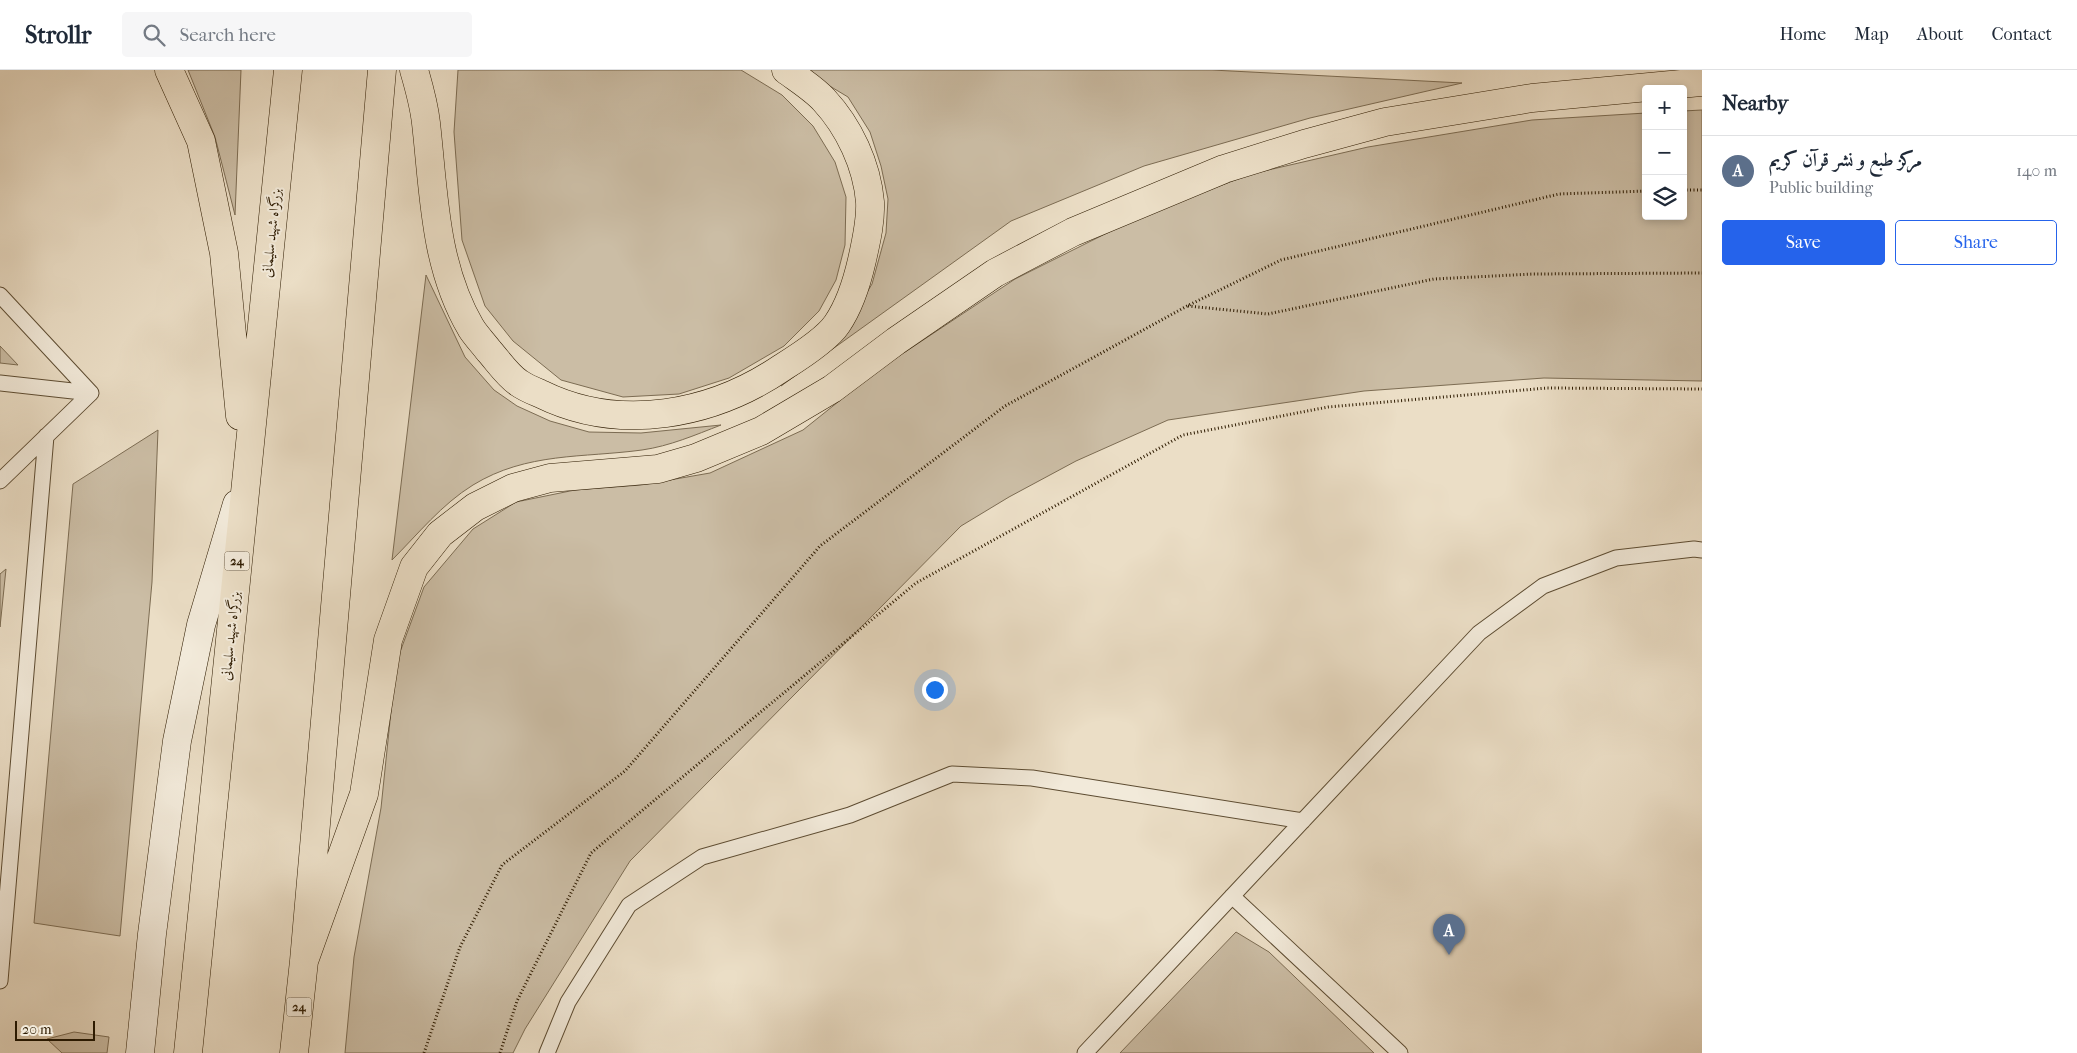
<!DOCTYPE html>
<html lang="en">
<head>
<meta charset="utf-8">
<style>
  body { margin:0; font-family:"IM FELL French Canon",Amiri,serif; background:#f6f6f7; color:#1f2937 }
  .controls { position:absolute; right:15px; top:15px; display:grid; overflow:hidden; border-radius:5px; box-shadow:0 2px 8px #0003 }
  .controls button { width:45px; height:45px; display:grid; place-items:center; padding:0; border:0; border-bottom:1px solid #e0e1e3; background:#fff; color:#1f2937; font:25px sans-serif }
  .scale { position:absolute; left:15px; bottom:12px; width:80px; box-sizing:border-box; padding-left:5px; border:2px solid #2e1b01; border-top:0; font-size:14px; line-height:18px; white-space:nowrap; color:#2e1b01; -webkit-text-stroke:4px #f2eada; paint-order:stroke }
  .you { position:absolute; left:934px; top:619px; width:18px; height:18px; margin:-12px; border:4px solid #fff; border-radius:50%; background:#1a73e8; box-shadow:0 0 0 8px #1a73e833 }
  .badge { display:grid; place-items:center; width:32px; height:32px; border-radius:50%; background:#2563eb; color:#fff; font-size:16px; font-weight:700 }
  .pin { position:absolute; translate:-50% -41px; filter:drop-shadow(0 1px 2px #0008) }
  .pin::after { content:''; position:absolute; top:26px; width:18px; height:15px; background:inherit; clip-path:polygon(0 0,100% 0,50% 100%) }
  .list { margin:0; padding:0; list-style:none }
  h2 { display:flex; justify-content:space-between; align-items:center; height:65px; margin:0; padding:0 20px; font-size:21px }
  h2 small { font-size:16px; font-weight:400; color:#747a83 }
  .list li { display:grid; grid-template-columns:32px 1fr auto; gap:15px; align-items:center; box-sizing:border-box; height:70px; padding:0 20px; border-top:1px solid #e0e1e3 }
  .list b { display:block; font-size:19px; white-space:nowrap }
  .list p { margin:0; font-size:16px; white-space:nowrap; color:#747a83 }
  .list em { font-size:16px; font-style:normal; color:#747a83 }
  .actions { display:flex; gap:10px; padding:15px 20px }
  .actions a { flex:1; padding:11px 0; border:1px solid #2563eb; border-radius:5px; text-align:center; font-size:18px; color:#2563eb }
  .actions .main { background:#2563eb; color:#fff }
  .icon { flex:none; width:28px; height:28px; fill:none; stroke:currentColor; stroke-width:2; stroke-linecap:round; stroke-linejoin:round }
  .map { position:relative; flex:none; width:1702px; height:983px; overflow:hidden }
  header { display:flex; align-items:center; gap:30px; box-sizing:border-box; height:70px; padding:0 25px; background:#fff; border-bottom:1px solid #e0e1e3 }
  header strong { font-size:24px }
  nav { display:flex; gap:28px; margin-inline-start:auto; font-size:18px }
  .search { width:350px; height:45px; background:#f6f6f7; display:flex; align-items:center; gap:12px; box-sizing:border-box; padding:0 18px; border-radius:5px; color:#747a83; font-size:19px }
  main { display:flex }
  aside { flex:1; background:#fff }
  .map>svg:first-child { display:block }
  .green { fill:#cbbda5; stroke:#7c6c53 }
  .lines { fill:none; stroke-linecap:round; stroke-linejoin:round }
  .service-casing { stroke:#5d4c32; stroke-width:17 }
  .secondary-casing { stroke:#2e1b01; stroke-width:29 }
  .trunk-casing { stroke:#2e1b01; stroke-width:29 }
  .path { stroke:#2e1b01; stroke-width:3; stroke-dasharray:1 2.5; stroke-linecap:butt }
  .service { stroke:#f2eada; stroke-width:15 }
  .secondary { stroke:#f2eada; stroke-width:28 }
  .trunk { stroke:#ebdec6; stroke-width:28 }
  .labels { text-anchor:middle; stroke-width:4; stroke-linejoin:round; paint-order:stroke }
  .shield { fill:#f2eada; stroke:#695942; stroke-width:1 }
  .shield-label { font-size:12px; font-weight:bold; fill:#2e1b01 }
  .street-label { font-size:14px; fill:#2e1b01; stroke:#f2eada }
</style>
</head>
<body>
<header>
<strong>Strollr</strong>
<div class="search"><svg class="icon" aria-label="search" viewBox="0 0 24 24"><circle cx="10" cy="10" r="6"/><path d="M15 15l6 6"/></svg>Search here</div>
<nav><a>Home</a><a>Map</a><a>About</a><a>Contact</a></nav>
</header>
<main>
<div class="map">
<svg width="1702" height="983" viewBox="0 0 1702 983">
  <rect width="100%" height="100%" fill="#ebdec6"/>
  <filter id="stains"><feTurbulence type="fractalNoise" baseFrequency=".004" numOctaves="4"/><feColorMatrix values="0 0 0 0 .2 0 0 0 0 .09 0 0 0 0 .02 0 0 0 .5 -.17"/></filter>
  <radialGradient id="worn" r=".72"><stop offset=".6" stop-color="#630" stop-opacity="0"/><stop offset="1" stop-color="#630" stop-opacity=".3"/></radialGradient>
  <!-- green -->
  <path class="green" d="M 188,0 L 241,0 L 235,145 L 215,67 Z
    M 458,0 L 741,0 L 782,25 L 813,56 L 835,92 L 846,127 L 845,175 L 836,210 L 819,241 L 784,276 L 729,308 L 679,324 L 623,327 L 561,310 L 513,271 L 485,236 L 462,170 L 454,62 Z
    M 803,0 L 1212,0 L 1462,13 L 1310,48 L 1144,96 L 1011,151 L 781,316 L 847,256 L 872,214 L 886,163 L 888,129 L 881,96 L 870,62 L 848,27 Z
    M 1702,40 L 1702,311 L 1544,308 L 1364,321 L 1168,350 L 1076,391 L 1009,427 L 961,456 L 630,791 L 525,959 L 513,983 L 345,983 L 354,887 L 381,738 L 396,593 L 424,517 L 473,459 L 516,432 L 575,420 L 641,415 L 710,403 L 803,360 L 878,300 L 1015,209 L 1143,145 L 1251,104 L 1368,77 L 1532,50 L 1646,43 L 1646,146 L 1683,146 L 1683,41 Z
    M 426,205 L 465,287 L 494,320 L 517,336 L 550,351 L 589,362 L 641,363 L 721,355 C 695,365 670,376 642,380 C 583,388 527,382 473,415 C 442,434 418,464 392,490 Z
    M 0,276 L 18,295 L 0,293 Z
    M 158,360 L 152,512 L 120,866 L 34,853 L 73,414 Z
    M 6,499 L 0,557 L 0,504 Z
    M 1236,862 L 1269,882 L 1374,983 L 1120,983 Z
    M 74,962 L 109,967 L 107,983 L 62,983 L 47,969 Z"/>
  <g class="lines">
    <!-- service casing -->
    <g class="service-casing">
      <path id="service" d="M 0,225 L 91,323 L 0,411
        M 0,313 L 91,323
        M 1232,826 L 1400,983
        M 0,911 L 46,366
        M 547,983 L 568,932 L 629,835 L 702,787 L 850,745 L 952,704 L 1032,708 L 1303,751
        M 1085,983 L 1479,563 L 1543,516 L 1616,488 L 1694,479 L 1702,480"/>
    </g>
    <!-- secondary casing -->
    <g class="secondary-casing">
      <path id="secondary" d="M 140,983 L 152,864 L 177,671 L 201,555 L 237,434"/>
    </g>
    <!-- trunk casing -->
    <g class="trunk-casing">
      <path id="trunk" d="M 169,0 L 201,71 L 224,183 L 240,346
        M 414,0 C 419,17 424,35 426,53 C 434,123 434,195 471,258 C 476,266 483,273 489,281 C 498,291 508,306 519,313 C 526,318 534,321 541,324 C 620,363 713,345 783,297 C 799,287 827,269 837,254 C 850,235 857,212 862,190 C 866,172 871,151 870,132 C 867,95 849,57 824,30 C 814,19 798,9 786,0
        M 304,891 L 364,724 L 388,570 L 414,497 L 440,464 L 475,437 L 513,418 L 550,408 L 658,399 L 696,388 L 761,361 L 832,319 L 896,271 L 995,203 L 1073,162 L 1224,99 L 1304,74 L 1385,52 L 1532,28 L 1702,12
        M 188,983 L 288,0
        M 294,983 L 304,891 L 382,0"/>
    </g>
    <!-- path -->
    <path class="path" d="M 1683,120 L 1702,120
      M 1188,236 L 1268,244 L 1434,209 L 1533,204 L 1702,203
      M 424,983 L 460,877 L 502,795 L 625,701 L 820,476 L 1005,336 L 1187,236 L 1281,190 L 1559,124 L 1646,121
      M 500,983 L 517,931 L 591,783 L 916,513 L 1183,365 L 1328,337 L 1547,318 L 1702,319"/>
    <!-- service -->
    <use href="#service" class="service"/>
    <!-- secondary -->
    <use href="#secondary" class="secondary"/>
    <!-- trunk -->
    <use href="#trunk" class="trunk"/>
  </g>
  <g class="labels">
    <!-- shield labels -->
    <g class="shield">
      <rect x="224.5" y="481.5" width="25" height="19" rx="4"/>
      <rect x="286.5" y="927.5" width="25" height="19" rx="4"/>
    </g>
    <g class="shield-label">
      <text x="237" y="495">24</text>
      <text x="299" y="941">24</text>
    </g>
    <!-- street labels -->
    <g class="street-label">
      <text transform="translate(271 163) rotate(-84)" y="5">بزرگراه شهید سلیمانی</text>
      <text transform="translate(230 566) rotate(-84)" y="5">بزرگراه شهید سلیمانی</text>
    </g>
  </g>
  <rect width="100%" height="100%" filter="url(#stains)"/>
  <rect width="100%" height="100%" fill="url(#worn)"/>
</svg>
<div class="controls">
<button>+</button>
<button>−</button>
<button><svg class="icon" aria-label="layers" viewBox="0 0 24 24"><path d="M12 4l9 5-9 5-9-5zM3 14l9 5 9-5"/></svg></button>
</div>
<div class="scale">20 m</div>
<div class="you"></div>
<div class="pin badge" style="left:1449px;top:885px;background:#5c6f8a">A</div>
</div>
<aside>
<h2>Nearby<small></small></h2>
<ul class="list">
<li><span class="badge" style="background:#5c6f8a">A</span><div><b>مرکز طبع و نشر قرآن کریم</b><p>Public building</p></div><em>140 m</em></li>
</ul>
<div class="actions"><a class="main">Save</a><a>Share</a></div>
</aside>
</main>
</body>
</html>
